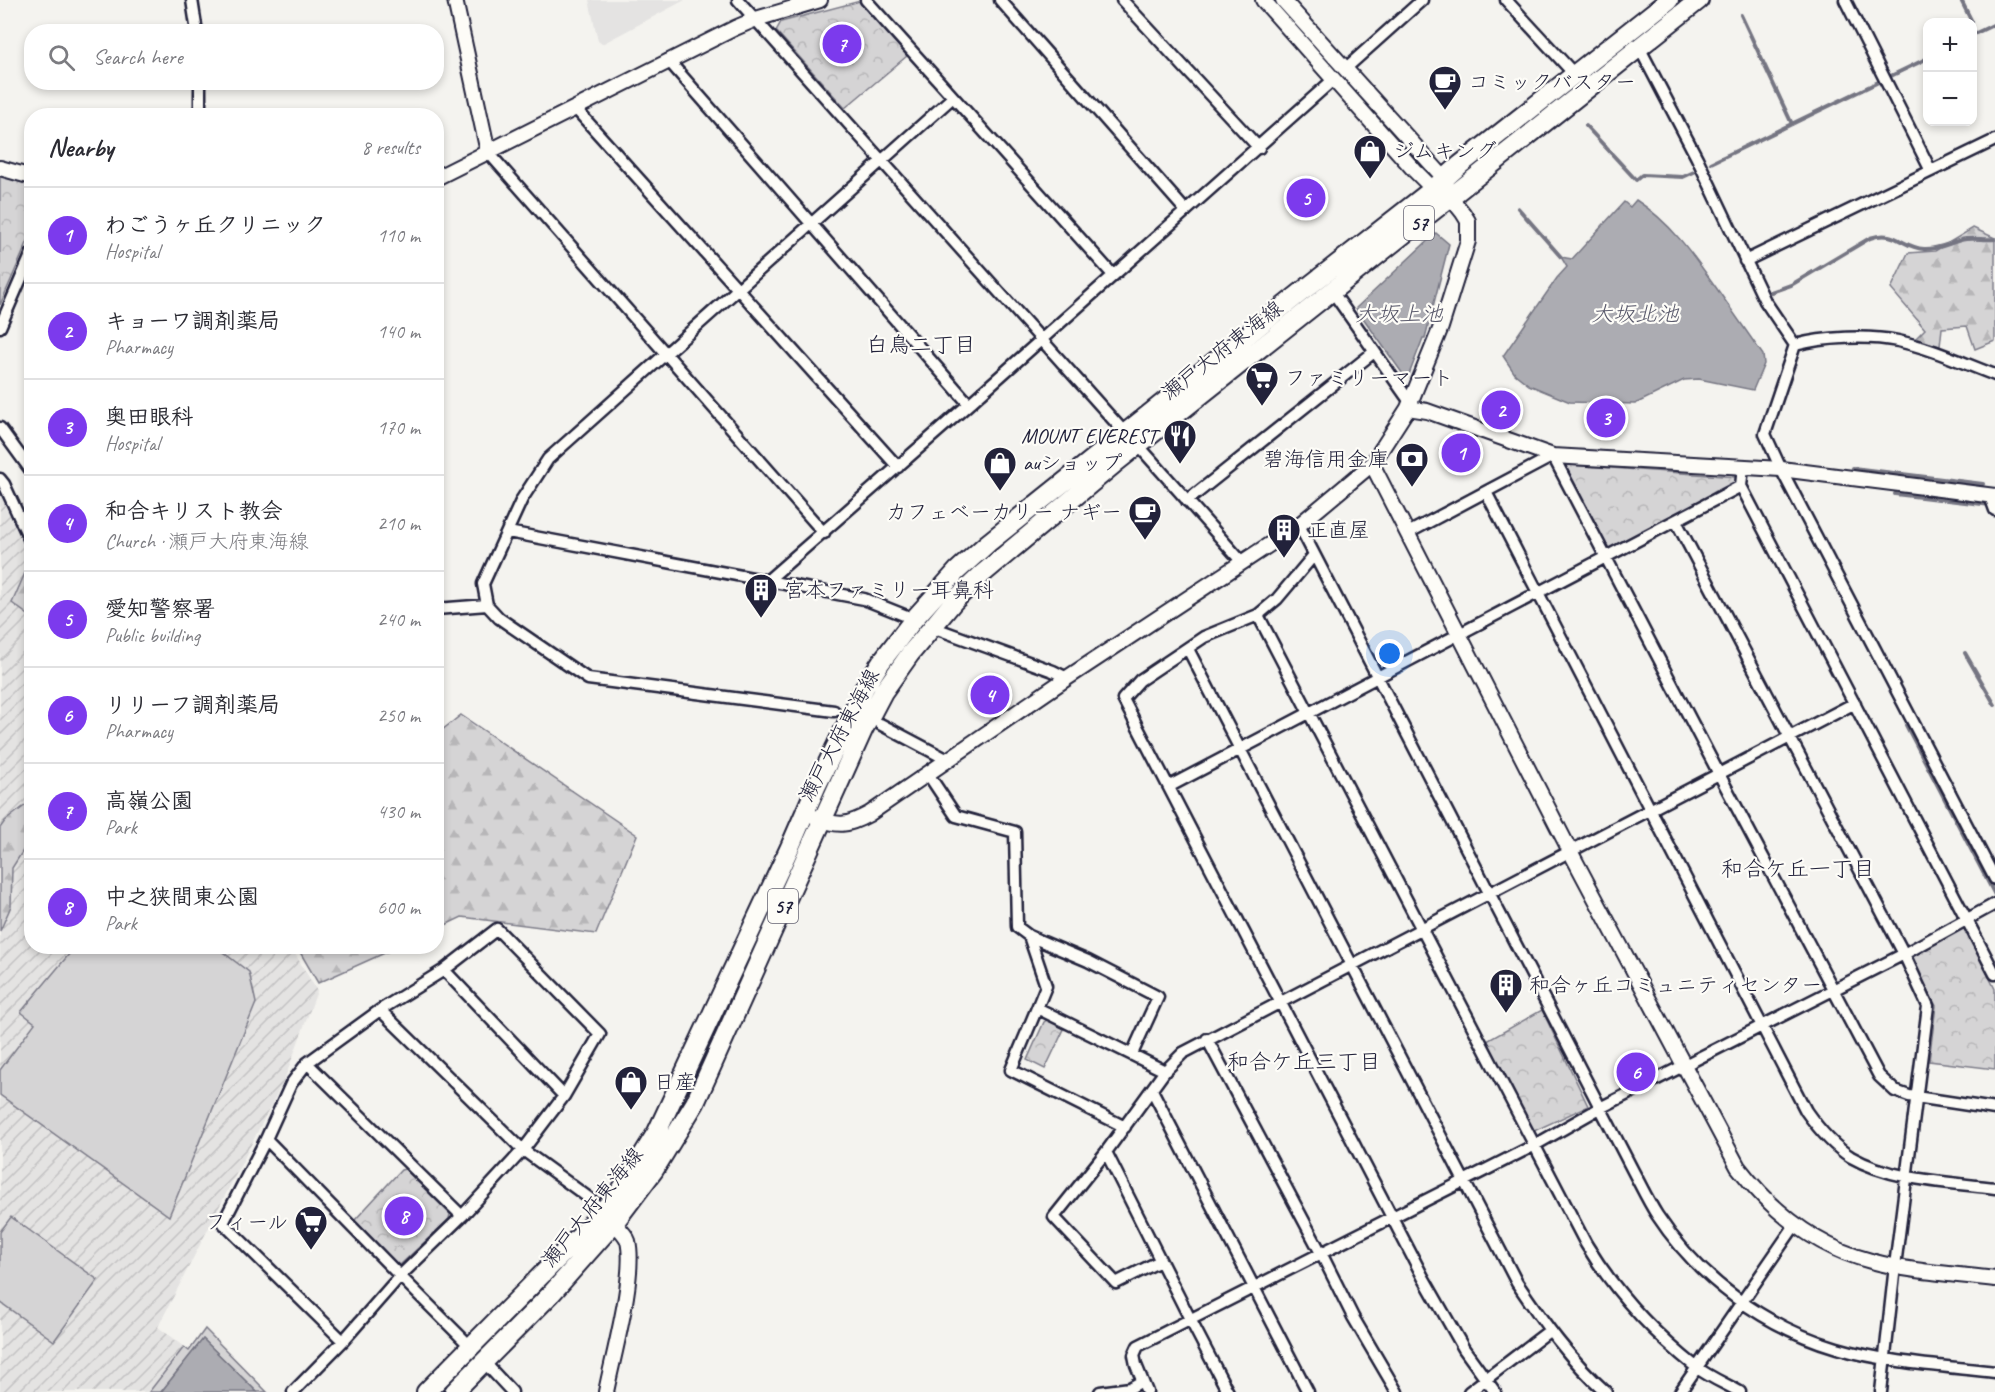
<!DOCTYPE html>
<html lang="en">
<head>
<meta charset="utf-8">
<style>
  body { margin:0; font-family:Caveat,"Klee One",sans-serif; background:#f2f2f3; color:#2b2b33 }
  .controls { position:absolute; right:18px; top:18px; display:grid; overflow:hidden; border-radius:12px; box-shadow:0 3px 9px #0003 }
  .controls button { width:54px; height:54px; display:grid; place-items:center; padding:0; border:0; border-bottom:2px solid #e1e1e2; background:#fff; color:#2b2b33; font:30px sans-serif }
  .you { position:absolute; left:1390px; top:654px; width:21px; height:21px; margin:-15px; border:4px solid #fff; border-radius:50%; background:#1a73e8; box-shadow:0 0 0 9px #1a73e833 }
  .badge { display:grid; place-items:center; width:39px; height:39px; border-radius:50%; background:#7c3aed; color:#fff; font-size:20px; font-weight:700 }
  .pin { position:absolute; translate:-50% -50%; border:3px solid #fff; box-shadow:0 2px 6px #0006 }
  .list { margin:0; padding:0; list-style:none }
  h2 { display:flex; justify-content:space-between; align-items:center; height:78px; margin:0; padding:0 24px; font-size:26px }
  h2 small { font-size:20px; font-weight:400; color:#7c7c81 }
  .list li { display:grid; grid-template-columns:39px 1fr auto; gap:18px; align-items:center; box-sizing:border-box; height:96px; padding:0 24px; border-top:2px solid #e1e1e2 }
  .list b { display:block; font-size:22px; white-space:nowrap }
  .list p { margin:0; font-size:20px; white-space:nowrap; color:#7c7c81 }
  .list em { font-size:20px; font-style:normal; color:#7c7c81 }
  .icon { flex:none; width:33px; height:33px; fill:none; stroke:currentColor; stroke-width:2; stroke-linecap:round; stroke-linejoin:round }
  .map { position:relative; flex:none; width:1995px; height:1392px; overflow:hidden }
  .search { position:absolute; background:#fff; box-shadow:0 3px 9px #0003; left:24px; top:24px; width:420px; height:66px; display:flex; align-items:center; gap:15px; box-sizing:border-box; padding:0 21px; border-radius:24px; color:#7c7c81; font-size:22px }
  .panel { position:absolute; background:#fff; box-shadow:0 3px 9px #0003; left:24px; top:108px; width:420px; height:846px; border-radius:24px }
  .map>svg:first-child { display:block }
  .built { fill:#e4e3e2 }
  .industrial { fill:url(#industrial-furrows) }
  .green { fill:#d5d4d5; stroke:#7c7b88; stroke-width:1.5 }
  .forest { fill:url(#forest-firs); stroke:#7c7b88; stroke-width:1.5 }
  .park { fill:url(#park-crowns); stroke:#7c7b88; stroke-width:1.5 }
  .water { fill:#acacb2; stroke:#757582; stroke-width:1.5 }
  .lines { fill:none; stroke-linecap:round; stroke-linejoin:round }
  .stream { stroke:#757582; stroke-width:4 }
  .minor-casing { stroke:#22223b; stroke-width:15 }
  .tertiary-casing { stroke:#22223b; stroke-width:18 }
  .primary-casing { stroke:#22223b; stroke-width:22 }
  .minor { stroke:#fdfcf7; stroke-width:10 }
  .tertiary { stroke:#fdfcf7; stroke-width:14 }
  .primary { stroke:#fdfcf7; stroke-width:18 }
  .labels { text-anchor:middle; stroke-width:4.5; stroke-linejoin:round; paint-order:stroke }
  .shield { fill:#fdfcf7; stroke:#646373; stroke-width:1.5 }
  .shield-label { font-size:20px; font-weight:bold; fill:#22223b }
  .poi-label { font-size:21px; fill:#22223b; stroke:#fdfcf7; text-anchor:start }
  .street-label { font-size:21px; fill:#22223b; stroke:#fdfcf7 }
  .water-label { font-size:22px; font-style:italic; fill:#59596b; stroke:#fdfcf7 }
  .neighbourhood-label { font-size:22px; fill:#22223b; stroke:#fdfcf7 }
</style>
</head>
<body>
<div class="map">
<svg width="1995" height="1392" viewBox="0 0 1995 1392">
  <defs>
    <pattern id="industrial-furrows" width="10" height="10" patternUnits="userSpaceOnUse" patternTransform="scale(1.5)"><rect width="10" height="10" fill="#e4e3e2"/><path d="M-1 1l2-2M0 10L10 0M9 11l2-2" fill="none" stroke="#c3c2c3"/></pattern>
    <pattern id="forest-firs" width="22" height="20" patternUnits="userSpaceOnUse" patternTransform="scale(1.5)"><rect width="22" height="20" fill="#d5d4d5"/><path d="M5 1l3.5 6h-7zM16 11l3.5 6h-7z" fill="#b7b6b8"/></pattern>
    <pattern id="park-crowns" width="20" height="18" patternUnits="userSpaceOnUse" patternTransform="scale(1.5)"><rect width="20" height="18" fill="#d5d4d5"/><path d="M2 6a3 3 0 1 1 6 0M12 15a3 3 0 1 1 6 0" fill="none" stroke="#b7b6b8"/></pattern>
  </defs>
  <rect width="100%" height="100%" fill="#f4f3ef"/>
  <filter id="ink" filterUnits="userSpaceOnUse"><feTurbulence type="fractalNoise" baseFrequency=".0167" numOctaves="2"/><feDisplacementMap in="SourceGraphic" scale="12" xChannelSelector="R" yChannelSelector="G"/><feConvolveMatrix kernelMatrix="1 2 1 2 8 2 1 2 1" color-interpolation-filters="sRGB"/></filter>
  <g filter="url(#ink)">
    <!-- built -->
    <path class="built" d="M 589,0 L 685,0 L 602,44 L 598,41 Z"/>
    <!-- industrial -->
    <path class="industrial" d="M 0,494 L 31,562 L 32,946 L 291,947 L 317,991 L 285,1078 L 158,1327 L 184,1347 L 149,1392 L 0,1392 Z"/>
    <!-- green -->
    <path class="green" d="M 75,947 L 216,947 L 249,972 L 256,1003 L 169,1216 L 0,1095 L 0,1070 L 35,1023 L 21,1012 Z
      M 11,1217 L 98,1280 L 54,1341 L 0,1302 L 0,1232 Z
      M 205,1329 L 267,1392 L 257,1392 L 203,1339 L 161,1392 L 149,1392 L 184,1347 L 189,1351 Z"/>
    <!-- forest -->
    <path class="forest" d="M 1973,228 L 1995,238 L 1995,341 L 1975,349 L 1967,326 L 1942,328 L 1940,346 L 1914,340 L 1925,329 L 1891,289 L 1908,253 L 1935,251 Z
      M 29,564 L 32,570 L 31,617 L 12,603 Z
      M 461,715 L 637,835 L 596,934 L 462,917 L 437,929 L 437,734 Z
      M 31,801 L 31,838 L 12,868 L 11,906 L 0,931 L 0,828 L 5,821 Z
      M 297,947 L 398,947 L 318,983 Z"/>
    <!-- park -->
    <path class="park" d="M 860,1 L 907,56 L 845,108 L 776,31 L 781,22 Z
      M 0,175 L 32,184 L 31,234 L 0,305 Z
      M 1569,465 L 1737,477 L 1735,485 L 1606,557 L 1562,469 Z
      M 1964,927 L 1995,989 L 1995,1069 L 1929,1061 L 1936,1006 L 1910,956 Z
      M 1542,1010 L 1588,1106 L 1534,1131 L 1487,1041 Z
      M 1048,1019 L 1065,1027 L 1045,1069 L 1027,1060 L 1044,1022 Z
      M 405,1169 L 450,1214 L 449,1219 L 400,1265 L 395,1264 L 354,1221 L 401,1170 Z"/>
    <!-- water -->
    <path class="water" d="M 1636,200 C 1670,222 1692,253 1715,286 C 1731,309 1747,332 1763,355 L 1764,364 L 1753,390 L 1699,379 L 1684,380 L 1635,404 L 1570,402 L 1529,385 L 1515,374 L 1503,356 L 1557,278 L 1567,267 L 1561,257 L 1572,259 L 1624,202 L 1630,207 Z
      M 1436,233 L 1449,244 L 1425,338 L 1423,338 L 1408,377 L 1405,377 L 1356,308 Z
      M 203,1339 L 257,1392 L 161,1392 Z"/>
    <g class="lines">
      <!-- stream -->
      <path class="stream" d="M 1961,0 L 1972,22
        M 1741,15 L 1792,124
        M 1972,35 L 1995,24
        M 1586,126 L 1636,180 L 1642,175 L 1683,177 L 1694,172
        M 1711,163 L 1928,58
        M 1518,208 L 1561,257
        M 1771,292 L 1791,285 L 1870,238 C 1896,229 1901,247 1924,249 C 1939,250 1952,241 1966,239 C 1976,238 1985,240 1995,239
        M 1853,468 L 1983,484
        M 1895,494 L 1991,505
        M 1965,653 L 1995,705
        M 1906,725 L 1995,895"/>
      <!-- minor casing -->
      <g class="minor-casing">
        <path id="minor" d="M 192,0 L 197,32
          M 738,0 L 1125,433
          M 866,0 L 1113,275
          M 1000,0 L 1186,211
          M 1122,0 L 1259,148
          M 1506,0 L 1575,75
          M 1845,0 L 1931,171
          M 1639,47 L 1697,158 L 1765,301 L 1795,345
          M 668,60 L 969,404
          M 1345,69 L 1422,0
          M 200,82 L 200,116
          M 575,108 L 898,467
          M 488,152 L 824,533
          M 1745,261 L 1995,140
          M 1332,291 L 1410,402
          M 0,327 L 32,253
          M 1795,345 L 1765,434 L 1781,469 L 1995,879
          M 1795,345 C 1824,337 1868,335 1898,341 C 1931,348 1963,363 1995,375
          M 0,428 L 32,472
          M 1138,445 L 1242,562
          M 1743,467 L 1741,486 L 1995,974
          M 0,479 L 4,484 L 32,545
          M 1486,492 L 1806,1111 C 1818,1128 1833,1146 1851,1157 C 1893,1181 1948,1182 1995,1188
          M 1990,496 L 1995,510
          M 1187,501 L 1374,352
          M 1676,521 L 1904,954 L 1928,1006 L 1895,1266 L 1881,1392
          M 1299,525 L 1633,1171 C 1641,1186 1648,1201 1657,1215 C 1699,1279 1765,1327 1837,1348 C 1888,1363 1943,1366 1995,1372
          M 508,532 L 864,599 L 914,619
          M 1408,533 L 1553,456 L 1719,774 L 1879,1076 L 1895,1091 L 1909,1096 L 1995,1109
          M 1314,555 L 1277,599 L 1258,615 L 1204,637 L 1140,680 L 1123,699 L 1423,1277 L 1464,1349 L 1495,1392
          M 767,581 L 969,404 L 1334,79
          M 436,609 L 487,605
          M 1258,615 L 1586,1244 C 1615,1292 1652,1332 1696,1367 C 1709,1377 1726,1384 1740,1392
          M 932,627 L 1053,671 L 1067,678
          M 1188,649 L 1517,1283 C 1544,1323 1570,1360 1606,1392
          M 834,711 L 588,679 L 499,618 L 487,605 L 483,584 L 522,499 L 548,459 L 953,97
          M 880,724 L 948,760
          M 928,774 L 956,816 L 1015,832 L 1017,927 L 1029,936 L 1088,961 L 1158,997 L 1132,1054
          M 1170,786 L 1741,486
          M 1029,936 L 1046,986 L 1037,1008 L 1165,1071
          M 444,970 L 564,1096
          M 1037,1008 L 1011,1070 L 1125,1127
          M 380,1010 L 523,1150 L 589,1198 L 605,1214
          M 1207,1039 L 1322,1255 L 1353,1317 L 1397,1392
          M 307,1063 L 462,1216
          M 1152,1090 L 1308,1392
          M 266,1139 L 400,1276 L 471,1347
          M 1106,1152 L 1191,1321 L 1228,1392
          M 1160,1261 L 1116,1283 L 1054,1217 L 1106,1152 L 1165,1071 L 1183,1053 L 1855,703
          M 484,1362 L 512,1392
          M 293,1392 L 343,1341 L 400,1276 L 462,1216 L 523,1150 L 564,1096 L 600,1034 L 497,929 L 444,970 L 380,1010 L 307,1063 L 291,1084 L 266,1139 L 223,1223 L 343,1341
          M 1100,1392 L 1130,1388 L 1142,1381
          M 1147,1392 L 1136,1365 L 1134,1355 L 1138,1346 L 1535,1145 L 1600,1108 L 1904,954 L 1995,904
          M 1469,1392 L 1549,1331
          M 1680,1392 L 1795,1225"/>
      </g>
      <!-- tertiary casing -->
      <g class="tertiary-casing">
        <path id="tertiary" d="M 455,0 L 488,152
          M 1263,0 L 1415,171 L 1433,189 L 1441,193
          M 0,168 L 32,177
          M 436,178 L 735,28 L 756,19 L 820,0
          M 1408,408 L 1427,411 L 1553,456 L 1781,469 L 1995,496
          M 1372,464 L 1570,851 L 1738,1167 C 1772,1211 1816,1247 1871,1261 C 1911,1272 1954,1274 1995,1279
          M 815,817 C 838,827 847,826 869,814 L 1067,678 L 1299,525 L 1372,464 L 1408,408 L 1441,327 L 1468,241 L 1468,221 L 1463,213 L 1451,198 L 1445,179 L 1283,0
          M 606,1392 C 613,1356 636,1274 628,1241 C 626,1235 619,1228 614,1223"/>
      </g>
      <!-- primary casing -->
      <g class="primary-casing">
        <path id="primary" d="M 426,1392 L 584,1232 L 621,1190 L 657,1132 L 790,847 L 817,785 L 865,687 L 881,662 L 914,619 L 957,571 L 988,543 L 1304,290 L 1433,189 L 1460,165 L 1669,0
          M 454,1392 L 551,1294 L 614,1223 L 654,1170 L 695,1103 L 863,730 L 883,692 L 910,654 L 954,601 L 981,575 L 1114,464 L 1699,0"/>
      </g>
      <!-- minor -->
      <use href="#minor" class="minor"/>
      <!-- tertiary -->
      <use href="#tertiary" class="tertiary"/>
      <!-- primary -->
      <use href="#primary" class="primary"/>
    </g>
  </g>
  <!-- icons -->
  <defs>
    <g id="cafe-pin" transform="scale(1.725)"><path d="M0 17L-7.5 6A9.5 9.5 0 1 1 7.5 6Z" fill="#22223b" stroke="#fdfcf7"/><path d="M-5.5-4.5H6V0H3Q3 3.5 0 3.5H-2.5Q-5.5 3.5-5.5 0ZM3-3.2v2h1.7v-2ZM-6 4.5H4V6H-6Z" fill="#fff"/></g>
    <g id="shop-pin" transform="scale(1.725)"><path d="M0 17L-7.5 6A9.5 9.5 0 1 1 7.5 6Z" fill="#22223b" stroke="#fdfcf7"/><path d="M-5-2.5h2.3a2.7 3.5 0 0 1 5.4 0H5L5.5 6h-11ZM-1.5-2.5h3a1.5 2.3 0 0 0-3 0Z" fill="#fff"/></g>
    <g id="supermarket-pin" transform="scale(1.725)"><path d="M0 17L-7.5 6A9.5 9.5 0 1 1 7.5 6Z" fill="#22223b" stroke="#fdfcf7"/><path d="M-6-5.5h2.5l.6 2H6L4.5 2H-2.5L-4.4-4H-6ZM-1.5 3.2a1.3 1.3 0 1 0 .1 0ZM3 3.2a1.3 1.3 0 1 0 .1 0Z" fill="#fff"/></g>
    <g id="restaurant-pin" transform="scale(1.725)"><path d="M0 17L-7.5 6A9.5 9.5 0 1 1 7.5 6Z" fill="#22223b" stroke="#fdfcf7"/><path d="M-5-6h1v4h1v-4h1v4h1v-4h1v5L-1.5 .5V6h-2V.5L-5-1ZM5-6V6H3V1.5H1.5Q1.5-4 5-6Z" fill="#fff"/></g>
    <g id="bank-pin" transform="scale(1.725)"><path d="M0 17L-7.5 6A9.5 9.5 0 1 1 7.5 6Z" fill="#22223b" stroke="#fdfcf7"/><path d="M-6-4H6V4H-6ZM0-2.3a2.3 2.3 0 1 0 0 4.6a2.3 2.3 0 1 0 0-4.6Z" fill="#fff"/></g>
    <g id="building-pin" transform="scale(1.725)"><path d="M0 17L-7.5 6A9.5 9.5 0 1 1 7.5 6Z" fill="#22223b" stroke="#fdfcf7"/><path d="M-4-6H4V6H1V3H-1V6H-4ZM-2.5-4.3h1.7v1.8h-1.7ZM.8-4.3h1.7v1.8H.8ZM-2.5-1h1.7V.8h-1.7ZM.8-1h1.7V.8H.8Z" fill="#fff"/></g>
  </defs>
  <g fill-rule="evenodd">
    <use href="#cafe-pin" x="1445" y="82"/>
    <use href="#shop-pin" x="1370" y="151"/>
    <use href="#supermarket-pin" x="1262" y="378"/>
    <use href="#restaurant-pin" x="1180" y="436"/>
    <use href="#bank-pin" x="1412" y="459"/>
    <use href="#shop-pin" x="1000" y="463"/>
    <use href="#cafe-pin" x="1145" y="512"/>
    <use href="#building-pin" x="1284" y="530"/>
    <use href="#building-pin" x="761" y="590"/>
    <use href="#building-pin" x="1506" y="985"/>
    <use href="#shop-pin" x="631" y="1082"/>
    <use href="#supermarket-pin" x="311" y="1222"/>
  </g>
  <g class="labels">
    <!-- shield labels -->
    <g class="shield">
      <rect x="1404" y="206" width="30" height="34" rx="4.5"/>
      <rect x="768" y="889" width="30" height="34" rx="4.5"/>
    </g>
    <g class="shield-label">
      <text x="1419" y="230">57</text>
      <text x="783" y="913">57</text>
    </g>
    <!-- poi labels -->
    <g class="poi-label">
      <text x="1468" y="89">コミックバスター</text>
      <text x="1393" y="158">ジムキング</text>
      <text x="1285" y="385">ファミリーマート</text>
      <text x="1157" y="443" text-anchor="end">MOUNT EVEREST</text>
      <text x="1389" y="466" text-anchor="end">碧海信用金庫</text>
      <text x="1023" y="470">auショップ</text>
      <text x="1122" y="519" text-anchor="end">カフェベーカリー ナギー</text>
      <text x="1307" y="537">正直屋</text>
      <text x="784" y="597">宮本ファミリー耳鼻科</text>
      <text x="1529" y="992">和合ヶ丘コミュニティセンター</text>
      <text x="654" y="1089">日産</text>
      <text x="288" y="1229" text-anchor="end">フィール</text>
    </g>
    <!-- street labels -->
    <g class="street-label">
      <text transform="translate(1222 350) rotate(-38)" y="7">瀬戸大府東海線</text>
      <text transform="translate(839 735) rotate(-62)" y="7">瀬戸大府東海線</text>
      <text transform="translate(592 1207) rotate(-51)" y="7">瀬戸大府東海線</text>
    </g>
    <!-- water labels -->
    <g class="water-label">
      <text x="1399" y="321">大坂上池</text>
      <text x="1635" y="321">大坂北池</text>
    </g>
    <!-- neighbourhood labels -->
    <g class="neighbourhood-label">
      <text x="921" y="352">白鳥二丁目</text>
      <text x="1798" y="876">和合ケ丘一丁目</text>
      <text x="1304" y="1069">和合ケ丘三丁目</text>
    </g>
  </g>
</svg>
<div class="controls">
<button>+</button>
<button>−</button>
</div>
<div class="you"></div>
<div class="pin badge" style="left:1461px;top:453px">1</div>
<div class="pin badge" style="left:1501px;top:410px">2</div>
<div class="pin badge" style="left:1606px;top:418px">3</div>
<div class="pin badge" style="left:990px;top:695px">4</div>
<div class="pin badge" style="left:1306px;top:198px">5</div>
<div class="pin badge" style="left:1636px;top:1072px">6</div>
<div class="pin badge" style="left:842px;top:44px">7</div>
<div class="pin badge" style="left:404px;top:1216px">8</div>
<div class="search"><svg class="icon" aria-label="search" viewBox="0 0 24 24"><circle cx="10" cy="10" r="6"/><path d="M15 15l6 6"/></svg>Search here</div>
<section class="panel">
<h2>Nearby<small>8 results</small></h2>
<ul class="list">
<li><span class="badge">1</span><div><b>わごうヶ丘クリニック</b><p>Hospital</p></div><em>110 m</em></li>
<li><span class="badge">2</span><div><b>キョーワ調剤薬局</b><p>Pharmacy</p></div><em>140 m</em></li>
<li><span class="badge">3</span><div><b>奥田眼科</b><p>Hospital</p></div><em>170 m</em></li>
<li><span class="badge">4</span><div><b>和合キリスト教会</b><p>Church · 瀬戸大府東海線</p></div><em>210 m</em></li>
<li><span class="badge">5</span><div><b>愛知警察署</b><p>Public building</p></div><em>240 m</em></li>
<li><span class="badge">6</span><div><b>リリーフ調剤薬局</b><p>Pharmacy</p></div><em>250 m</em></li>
<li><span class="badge">7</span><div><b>高嶺公園</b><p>Park</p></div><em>430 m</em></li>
<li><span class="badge">8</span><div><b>中之狭間東公園</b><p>Park</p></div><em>600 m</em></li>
</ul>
</section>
</div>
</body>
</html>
